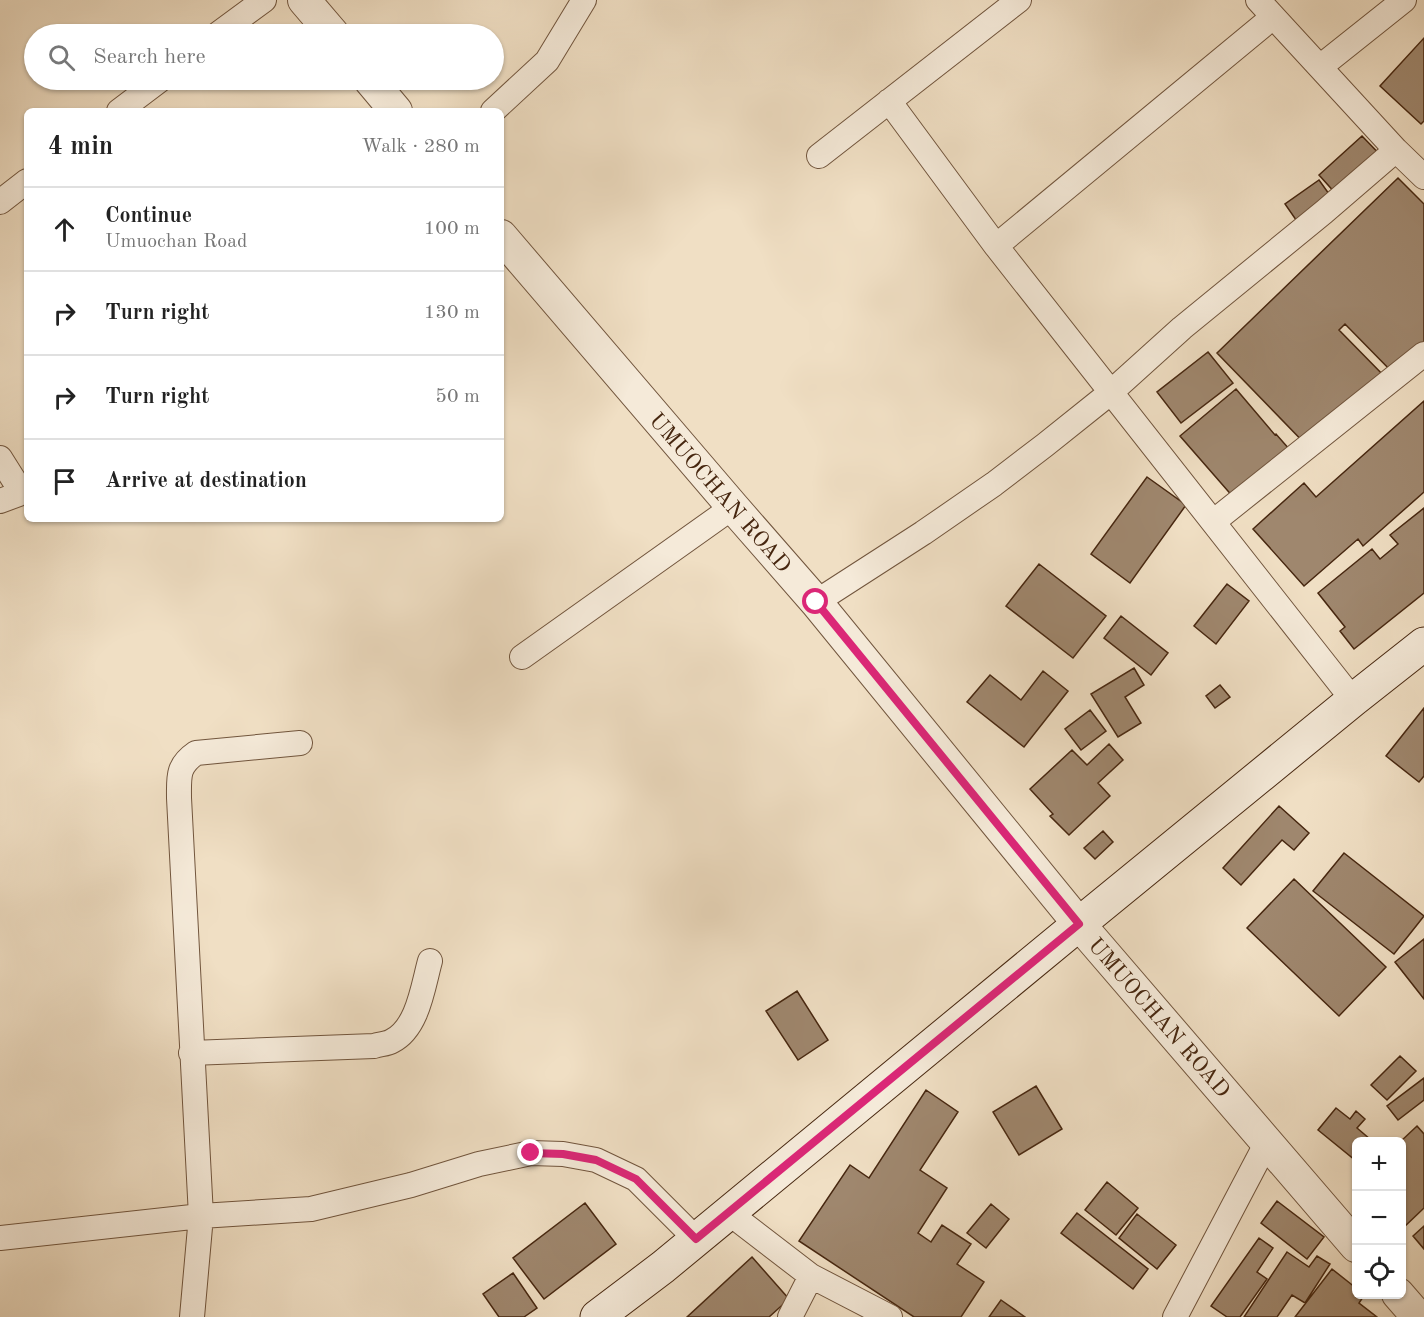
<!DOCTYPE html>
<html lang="en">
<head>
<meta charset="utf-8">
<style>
  body { margin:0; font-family:"Old Standard TT",serif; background:#f6f6f6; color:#222 }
  .controls { position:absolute; right:18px; bottom:18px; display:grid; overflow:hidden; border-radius:9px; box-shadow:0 2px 4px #0004 }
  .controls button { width:54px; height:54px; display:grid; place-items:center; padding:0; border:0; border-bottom:2px solid #e0e0e0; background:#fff; color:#222; font:30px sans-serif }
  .stop { position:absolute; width:18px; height:18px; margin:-14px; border:4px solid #db2777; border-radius:50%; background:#fff }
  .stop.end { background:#db2777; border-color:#fff; box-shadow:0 2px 6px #0008 }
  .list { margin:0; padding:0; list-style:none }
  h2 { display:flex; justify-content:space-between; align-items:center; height:78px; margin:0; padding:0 24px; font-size:26px }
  h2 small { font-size:20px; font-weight:400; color:#767676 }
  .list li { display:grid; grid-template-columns:39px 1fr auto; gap:18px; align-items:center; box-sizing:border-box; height:84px; padding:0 24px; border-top:2px solid #e0e0e0 }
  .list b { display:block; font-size:22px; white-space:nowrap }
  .list p { margin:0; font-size:20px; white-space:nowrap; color:#767676 }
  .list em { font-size:20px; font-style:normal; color:#767676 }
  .icon { flex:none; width:33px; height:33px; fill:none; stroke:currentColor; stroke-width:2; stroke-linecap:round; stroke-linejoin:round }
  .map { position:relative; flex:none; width:1424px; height:1317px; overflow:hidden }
  .search { position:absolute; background:#fff; box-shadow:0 2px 4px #0004; left:24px; top:24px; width:480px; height:66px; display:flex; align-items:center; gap:15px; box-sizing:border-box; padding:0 21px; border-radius:33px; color:#767676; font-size:22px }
  .panel { position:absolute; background:#fff; box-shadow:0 2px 4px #0004; left:24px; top:108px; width:480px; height:414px; border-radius:9px }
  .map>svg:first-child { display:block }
  .building { fill:#9f876e; stroke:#472710; stroke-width:1.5 }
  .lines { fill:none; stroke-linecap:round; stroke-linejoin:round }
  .minor-casing { stroke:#71553d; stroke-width:26 }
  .tertiary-casing { stroke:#71553d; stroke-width:34 }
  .secondary-casing { stroke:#472710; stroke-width:35 }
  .minor { stroke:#f5ead9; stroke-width:24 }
  .tertiary { stroke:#f5ead9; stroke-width:32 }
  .secondary { stroke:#f5ead9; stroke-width:33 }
  .route { stroke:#db2777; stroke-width:8 }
  .labels { text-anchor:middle; stroke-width:6; stroke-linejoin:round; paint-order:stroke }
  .street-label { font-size:22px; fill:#472710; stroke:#f5ead9 }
</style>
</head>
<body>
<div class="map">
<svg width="1424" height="1317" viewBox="0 0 1424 1317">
  <rect width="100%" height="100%" fill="#f0dfc4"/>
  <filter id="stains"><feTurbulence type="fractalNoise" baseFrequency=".00333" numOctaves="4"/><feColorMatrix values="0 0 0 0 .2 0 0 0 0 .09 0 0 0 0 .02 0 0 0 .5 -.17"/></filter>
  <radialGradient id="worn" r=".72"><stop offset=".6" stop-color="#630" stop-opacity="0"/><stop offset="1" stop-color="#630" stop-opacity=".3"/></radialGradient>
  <!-- building -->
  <path class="building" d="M 1424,38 L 1424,121 L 1421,124 L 1380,86 Z
    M 1362,136 L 1390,165 L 1346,205 L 1319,175 Z
    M 1398,178 L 1424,204 L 1424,359 L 1398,378 L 1345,324 L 1339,330 L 1389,381 L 1314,453 L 1217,353 Z
    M 1319,180 L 1337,205 L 1303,230 L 1285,204 Z
    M 1208,352 L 1233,383 L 1181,423 L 1157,392 Z
    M 1236,389 L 1275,435 L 1276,434 L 1297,458 L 1241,506 L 1180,436 Z
    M 1424,401 L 1424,492 L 1363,546 L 1358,539 L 1304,586 L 1253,529 L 1304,483 L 1316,497 Z
    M 1147,477 L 1186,505 L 1130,583 L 1091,554 Z
    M 1424,508 L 1424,593 L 1354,649 L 1340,631 L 1345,627 L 1318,593 L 1372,549 L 1380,559 L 1398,544 L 1390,535 Z
    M 1039,564 L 1106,616 L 1073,658 L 1006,606 Z
    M 1227,584 L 1249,601 L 1216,644 L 1194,626 Z
    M 1121,616 L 1168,653 L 1151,675 L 1104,638 Z
    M 1134,668 L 1144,685 L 1125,697 L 1141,723 L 1118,737 L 1091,694 Z
    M 1043,671 L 1068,691 L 1024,747 L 967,702 L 990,675 L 1021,700 Z
    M 1220,685 L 1230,697 L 1215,708 L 1206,696 Z
    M 1424,708 L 1424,776 L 1419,782 L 1386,756 Z
    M 1090,710 L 1106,731 L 1081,750 L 1065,729 Z
    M 1109,744 L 1123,760 L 1098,783 L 1110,796 L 1069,835 L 1050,816 L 1053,814 L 1030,789 L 1072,750 L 1087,765 Z
    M 1279,806 L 1309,833 L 1294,850 L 1282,840 L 1241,885 L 1223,868 Z
    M 1103,831 L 1113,842 L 1095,859 L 1084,848 Z
    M 1344,853 L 1424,916 L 1394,954 L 1313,891 Z
    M 1294,879 L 1386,967 L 1339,1016 L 1247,928 Z
    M 1424,939 L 1424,999 L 1395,962 Z
    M 797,991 L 828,1040 L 798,1060 L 766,1011 Z
    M 1400,1056 L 1416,1071 L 1387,1100 L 1371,1085 Z
    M 1424,1078 L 1424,1100 L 1398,1120 L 1387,1106 Z
    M 1036,1086 L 1062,1129 L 1019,1155 L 993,1112 Z
    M 926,1090 L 958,1112 L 920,1170 L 947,1188 L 918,1233 L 931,1242 L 942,1225 L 971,1244 L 957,1264 L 984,1282 L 961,1317 L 914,1317 L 799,1241 L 850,1165 L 869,1178 Z
    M 1336,1108 L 1350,1119 L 1356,1111 L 1365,1119 L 1357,1128 L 1371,1140 L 1370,1142 L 1356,1142 L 1356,1158 L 1355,1160 L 1318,1130 Z
    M 1417,1126 L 1424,1134 L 1424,1208 L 1404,1227 L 1402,1224 L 1400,1142 Z
    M 1107,1182 L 1138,1208 L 1116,1235 L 1085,1210 Z
    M 1277,1201 L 1324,1237 L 1307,1259 L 1261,1223 Z
    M 585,1203 L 616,1244 L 544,1299 L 513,1258 Z
    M 991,1204 L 1009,1219 L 986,1248 L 967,1233 Z
    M 1077,1213 L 1148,1269 L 1133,1289 L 1061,1233 Z
    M 1137,1214 L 1176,1245 L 1157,1269 L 1119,1238 Z
    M 1424,1226 L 1424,1249 L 1413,1236 Z
    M 1259,1238 L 1273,1248 L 1257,1272 L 1267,1279 L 1240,1317 L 1227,1317 L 1211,1306 Z
    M 1287,1252 L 1309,1267 L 1317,1256 L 1330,1264 L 1305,1303 L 1292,1295 L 1277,1317 L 1244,1317 Z
    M 752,1257 L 789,1299 L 769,1317 L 687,1317 Z
    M 1332,1269 L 1356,1288 L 1356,1294 L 1365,1294 L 1359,1303 L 1377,1317 L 1295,1317 Z
    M 513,1273 L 537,1308 L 524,1317 L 499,1317 L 483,1294 Z
    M 1001,1300 L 1025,1317 L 989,1317 Z"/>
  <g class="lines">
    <!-- minor casing -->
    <g class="minor-casing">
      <path id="minor" d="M 1258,0 L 1396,150 L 1424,177
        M 218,34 L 264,0
        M 1320,67 L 1404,0
        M 889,101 L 996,246 L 1353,700
        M 119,111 L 160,80
        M 493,111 L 547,61 L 584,0
        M 819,156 L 1019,0
        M 0,202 L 27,181
        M 996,246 L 1273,17
        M 0,458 L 22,493
        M 0,501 L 27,491
        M 1213,522 L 1424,354
        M 816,602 L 923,533 L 994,484 L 1045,445 L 1110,393 L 1182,328 L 1324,212 L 1396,150
        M 522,657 L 733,507
        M 191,1053 L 374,1046 C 380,1044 387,1044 392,1041 C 418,1028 423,986 430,961
        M 729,1213 L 811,1276 L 890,1317
        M 0,1238 L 201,1216 L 311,1209 L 411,1185 L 479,1164 L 531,1153 L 563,1154 L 596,1160 L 636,1179 L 696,1239
        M 192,1317 L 201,1216 L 179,798 C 179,777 177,766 196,753 L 300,743
        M 790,1317 L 811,1276
        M 1175,1317 L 1267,1142"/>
    </g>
    <!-- tertiary casing -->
    <g class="tertiary-casing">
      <path id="tertiary" d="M 304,0 L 333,34
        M 370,80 L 396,111
        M 501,236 L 733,507 L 816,602 L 1079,924 L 1356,1246
        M 1398,1294 L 1418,1317"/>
    </g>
    <!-- secondary casing -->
    <g class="secondary-casing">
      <path id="secondary" d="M 597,1317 L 663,1267 L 1079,924 L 1353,700 L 1424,644"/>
    </g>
    <!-- minor -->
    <use href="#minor" class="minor"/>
    <!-- tertiary -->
    <use href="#tertiary" class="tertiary"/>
    <!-- secondary -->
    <use href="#secondary" class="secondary"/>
  </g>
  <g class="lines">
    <!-- route -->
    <path class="route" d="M 531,1153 L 563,1154 L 596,1160 L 636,1179 L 696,1239 L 1079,924 L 816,602"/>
  </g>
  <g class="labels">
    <!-- street labels -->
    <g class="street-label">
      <text transform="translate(721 492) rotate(49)" y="8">UMUOCHAN ROAD</text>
      <text transform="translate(1160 1017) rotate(49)" y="8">UMUOCHAN ROAD</text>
    </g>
  </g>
  <rect width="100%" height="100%" filter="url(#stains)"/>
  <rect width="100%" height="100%" fill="url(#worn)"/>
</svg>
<div class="controls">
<button>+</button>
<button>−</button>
<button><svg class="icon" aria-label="locate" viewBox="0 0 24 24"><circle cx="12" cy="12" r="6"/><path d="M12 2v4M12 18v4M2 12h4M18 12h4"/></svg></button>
</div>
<div class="stop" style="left:816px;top:602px"></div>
<div class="stop end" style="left:531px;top:1153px"></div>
<div class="search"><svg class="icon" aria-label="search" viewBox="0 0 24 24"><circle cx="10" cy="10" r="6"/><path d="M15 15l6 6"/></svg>Search here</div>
<section class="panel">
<h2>4 min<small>Walk · 280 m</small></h2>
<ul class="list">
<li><svg class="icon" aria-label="ahead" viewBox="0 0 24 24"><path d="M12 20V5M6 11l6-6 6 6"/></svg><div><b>Continue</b><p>Umuochan Road</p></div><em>100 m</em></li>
<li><svg class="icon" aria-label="right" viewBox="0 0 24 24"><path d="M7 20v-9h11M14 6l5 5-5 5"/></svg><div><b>Turn right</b></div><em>130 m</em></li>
<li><svg class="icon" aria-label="right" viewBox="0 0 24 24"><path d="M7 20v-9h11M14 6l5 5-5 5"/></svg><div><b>Turn right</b></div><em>50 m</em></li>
<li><svg class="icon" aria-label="arrive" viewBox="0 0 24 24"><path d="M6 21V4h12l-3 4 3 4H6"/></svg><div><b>Arrive at destination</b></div></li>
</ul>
</section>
</div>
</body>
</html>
